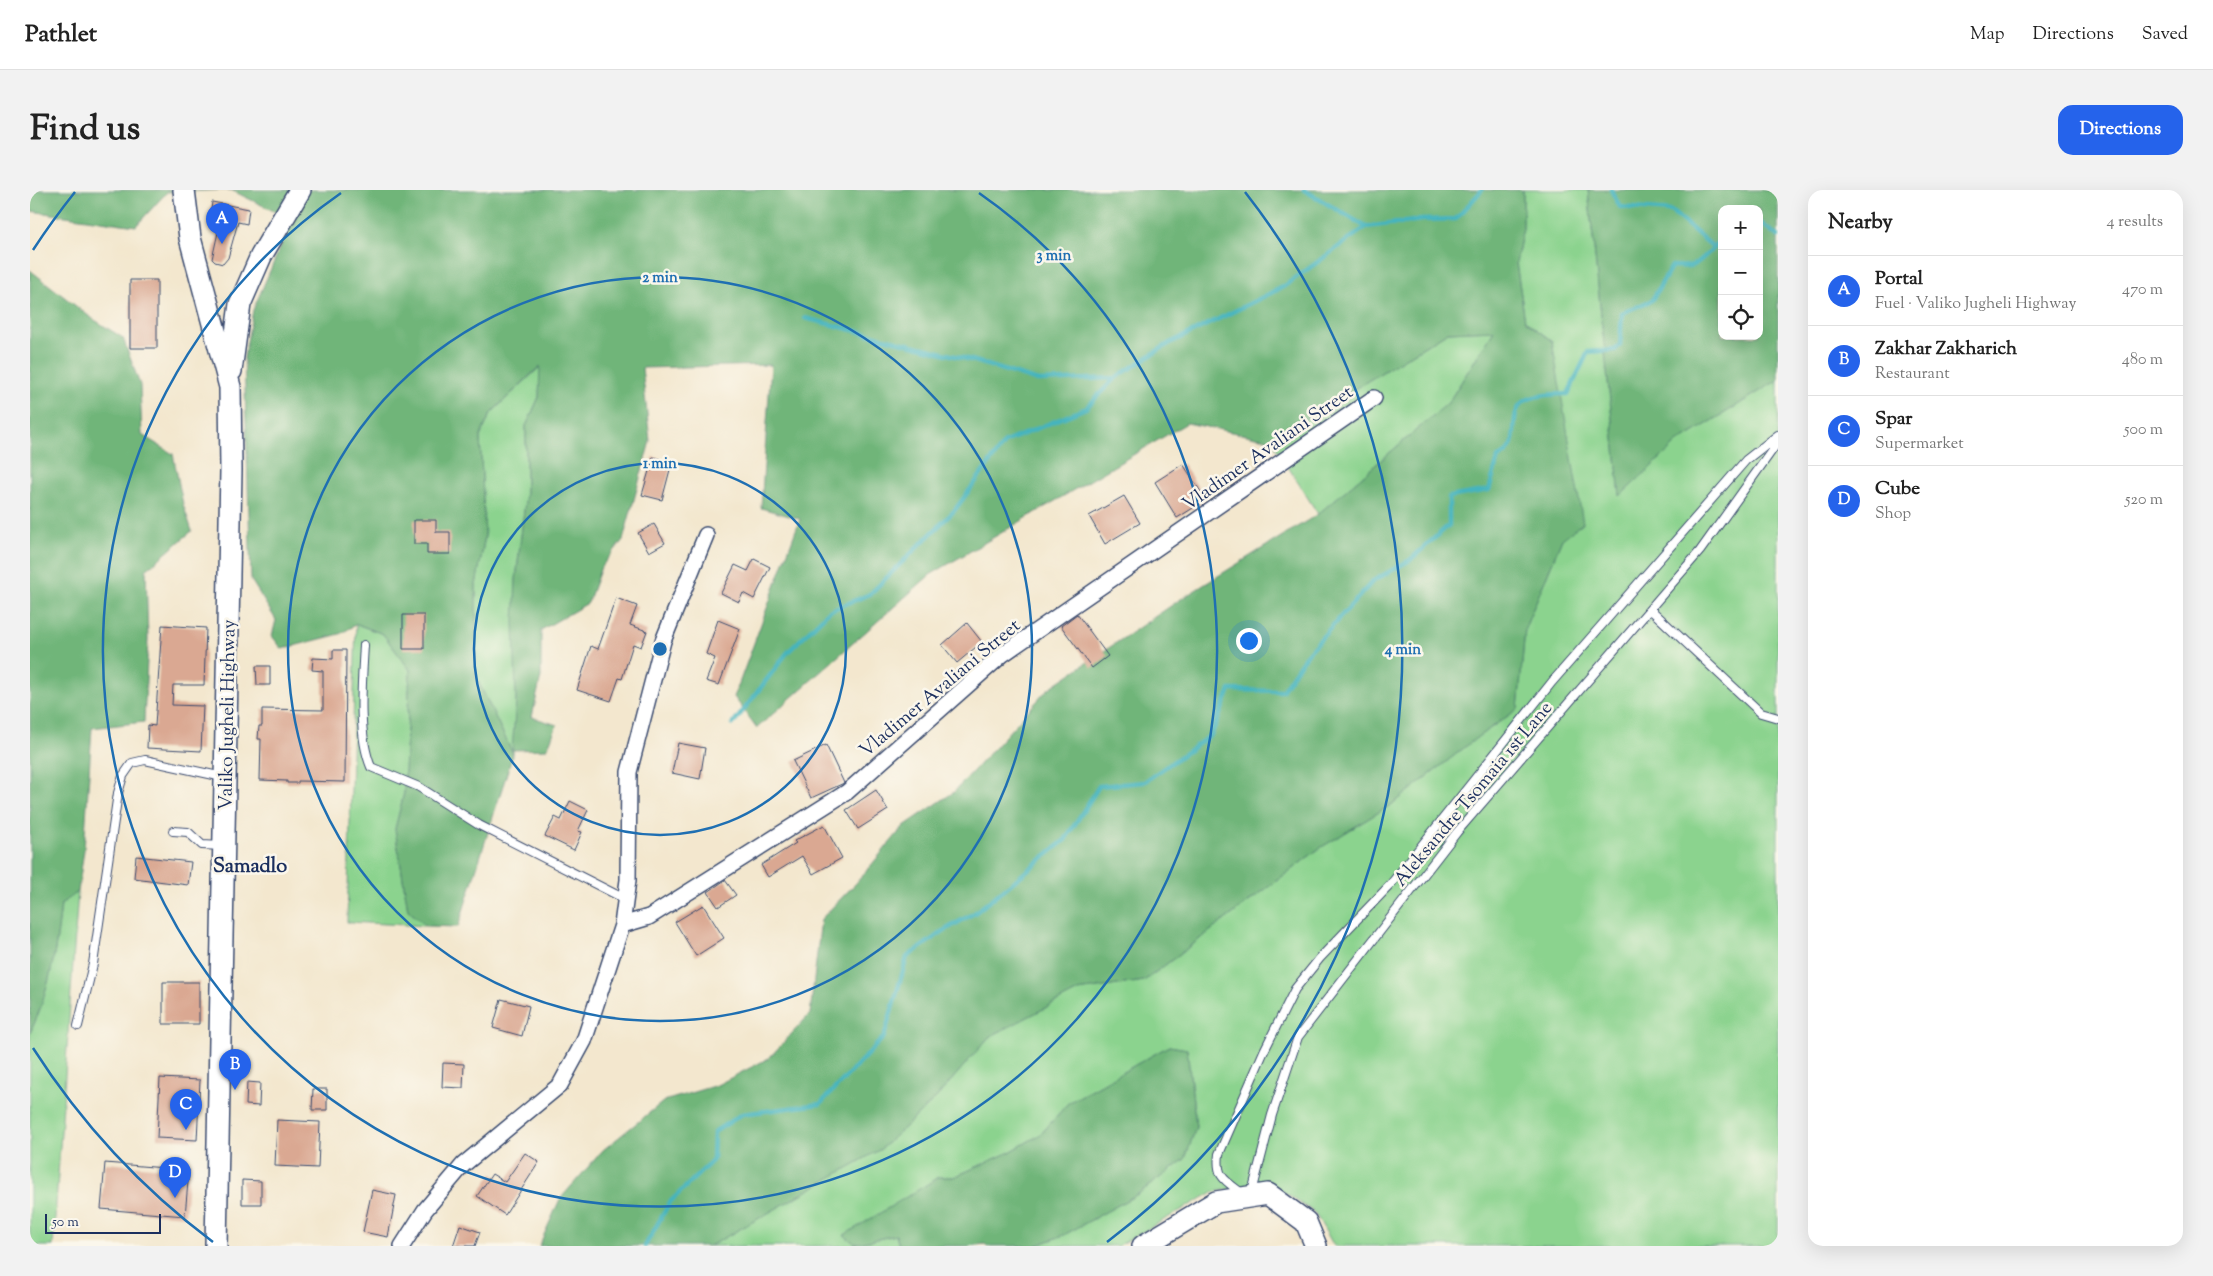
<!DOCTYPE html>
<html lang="en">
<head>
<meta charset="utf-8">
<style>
  body { margin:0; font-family:"Sorts Mill Goudy",serif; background:#f2f2f2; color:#222 }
  .controls { position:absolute; right:15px; top:15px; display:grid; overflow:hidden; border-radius:10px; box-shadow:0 5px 20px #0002 }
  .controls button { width:45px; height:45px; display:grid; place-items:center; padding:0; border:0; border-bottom:1px solid #e0e0e0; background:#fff; color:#222; font:25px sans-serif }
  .scale { position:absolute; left:15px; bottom:12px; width:116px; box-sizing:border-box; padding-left:5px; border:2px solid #1b2f5e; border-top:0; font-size:14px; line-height:18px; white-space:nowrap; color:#1b2f5e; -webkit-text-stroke:4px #fbf7ec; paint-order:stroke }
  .you { position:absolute; left:1218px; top:450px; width:18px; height:18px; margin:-12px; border:4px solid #fff; border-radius:50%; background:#1a73e8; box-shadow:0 0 0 8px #1a73e833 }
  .badge { display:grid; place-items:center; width:32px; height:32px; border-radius:50%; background:#2563eb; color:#fff; font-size:16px; font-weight:700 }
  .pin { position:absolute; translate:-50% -41px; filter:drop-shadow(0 1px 2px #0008) }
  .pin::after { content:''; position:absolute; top:26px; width:18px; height:15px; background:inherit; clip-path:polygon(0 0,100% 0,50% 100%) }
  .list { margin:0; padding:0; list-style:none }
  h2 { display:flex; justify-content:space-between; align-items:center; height:65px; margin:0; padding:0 20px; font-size:21px }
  h2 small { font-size:16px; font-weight:400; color:#767676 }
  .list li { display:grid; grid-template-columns:32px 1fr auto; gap:15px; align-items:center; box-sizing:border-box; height:70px; padding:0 20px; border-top:1px solid #e0e0e0 }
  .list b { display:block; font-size:19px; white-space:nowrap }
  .list p { margin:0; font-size:16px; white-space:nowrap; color:#767676 }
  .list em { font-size:16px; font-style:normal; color:#767676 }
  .icon { flex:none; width:28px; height:28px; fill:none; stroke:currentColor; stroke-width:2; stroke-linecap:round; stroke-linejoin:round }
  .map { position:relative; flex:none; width:1748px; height:1056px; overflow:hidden; border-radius:15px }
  header { display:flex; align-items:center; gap:30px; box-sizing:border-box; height:70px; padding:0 25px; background:#fff; border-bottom:1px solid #e0e0e0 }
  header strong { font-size:24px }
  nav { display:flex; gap:28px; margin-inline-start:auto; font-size:18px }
  .intro { display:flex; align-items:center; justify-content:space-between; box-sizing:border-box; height:120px; padding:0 30px }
  h1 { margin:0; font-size:35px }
  .button { padding:12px 22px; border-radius:15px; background:#2563eb; color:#fff; font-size:18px; font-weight:700 }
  main { display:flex; gap:30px; padding:0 30px }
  aside { flex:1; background:#fff; border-radius:15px; box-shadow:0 5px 20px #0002 }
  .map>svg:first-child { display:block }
  .green { fill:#8bd38e; stroke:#538176 }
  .forest { fill:#70b579; stroke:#46726c; fill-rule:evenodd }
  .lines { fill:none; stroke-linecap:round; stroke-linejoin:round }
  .stream { stroke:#45b4be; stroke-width:4.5 }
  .building { fill:#daa892 }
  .lane-casing { stroke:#3b4b6f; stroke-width:10 }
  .street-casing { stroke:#3b4b6f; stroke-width:18 }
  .secondary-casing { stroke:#3b4b6f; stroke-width:24 }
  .lane { stroke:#fff; stroke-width:8 }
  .street { stroke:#fff; stroke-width:15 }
  .secondary { stroke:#fff; stroke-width:21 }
  .ring { fill:none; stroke:#1f6fb2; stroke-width:2.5 }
  .labels { text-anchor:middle; stroke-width:5; stroke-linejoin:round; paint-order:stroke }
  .street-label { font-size:19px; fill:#1b2f5e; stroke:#fbf7ec }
  .neighbourhood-label { font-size:20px; font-weight:bold; fill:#1b2f5e; stroke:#fbf7ec }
  .centre { fill:#1f6fb2; stroke:#fbf7ec; stroke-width:2.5 }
  .ring-label { font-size:15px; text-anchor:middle; font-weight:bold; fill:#1f6fb2; stroke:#fbf7ec; stroke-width:5; stroke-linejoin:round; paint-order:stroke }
</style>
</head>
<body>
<header>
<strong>Pathlet</strong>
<nav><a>Map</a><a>Directions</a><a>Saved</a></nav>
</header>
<div class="intro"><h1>Find us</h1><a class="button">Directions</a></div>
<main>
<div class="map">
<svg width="1748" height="1056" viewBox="0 0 1748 1056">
  <rect width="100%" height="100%" fill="#fbf7ec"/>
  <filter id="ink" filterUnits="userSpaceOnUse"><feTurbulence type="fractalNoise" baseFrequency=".02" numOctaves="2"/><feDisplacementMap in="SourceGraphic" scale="10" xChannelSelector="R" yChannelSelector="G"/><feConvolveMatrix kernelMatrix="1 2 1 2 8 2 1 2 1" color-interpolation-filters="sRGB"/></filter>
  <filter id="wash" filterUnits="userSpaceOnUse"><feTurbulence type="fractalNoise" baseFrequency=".0096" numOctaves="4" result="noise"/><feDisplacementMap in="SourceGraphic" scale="20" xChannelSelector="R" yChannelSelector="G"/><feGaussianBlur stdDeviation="1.12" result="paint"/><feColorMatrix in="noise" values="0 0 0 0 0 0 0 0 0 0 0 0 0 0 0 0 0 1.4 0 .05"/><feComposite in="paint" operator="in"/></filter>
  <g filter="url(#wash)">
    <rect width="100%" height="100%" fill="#f3e7ce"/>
    <!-- green -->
    <path class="green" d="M 1493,0 L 1558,0 L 1590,305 L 1648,252 L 1748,190 L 1748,1056 L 1304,1056 L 1285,1023 L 1240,993 L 1183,1002 L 1088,1056 L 1005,1056 L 1034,1045 L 1108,1004 L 1155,969 L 1166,937 L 1157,859 L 1139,856 L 1038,913 L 1011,944 L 980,962 L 924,987 L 909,987 L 825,1054 L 866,1045 L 869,1056 L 680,1056 L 851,959 L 905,909 L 959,847 L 1048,801 L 1114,791 L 1290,658 L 1364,613 L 1449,546 L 1488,519 L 1495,438 L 1532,349 L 1522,151 L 1495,131 L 1486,73 L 1493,38 Z
      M 1464,140 L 1418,213 L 1288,324 L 1241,250 L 1418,142 Z
      M 511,176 L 509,207 L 496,236 L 496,303 L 486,390 L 486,510 L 483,564 L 446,487 L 446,395 L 455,346 L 450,247 L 461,223 Z
      M 326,434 L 353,444 L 380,480 L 374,603 L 365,639 L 378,720 L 396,736 L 317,732 Z
      M 48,702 L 23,1056 L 0,1056 L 0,843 C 20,800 26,760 31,714 Z"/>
    <!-- forest -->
    <path class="forest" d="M 0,0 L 1493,0 L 1493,38 L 1486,73 L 1495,131 L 1522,151 L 1553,333 L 1532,349 L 1495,438 L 1488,519 L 1449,546 L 1364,613 L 1290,658 L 1114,791 L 1048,801 L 959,847 L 905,909 L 851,959 L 680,1056 L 509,1056 L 530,1009 L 573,960 L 634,911 L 687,895 L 739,868 L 780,824 L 791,729 L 827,692 L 874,636 L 924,602 L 1018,499 L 1151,409 L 1288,324 L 1418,213 L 1464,140 L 1418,142 L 1241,250 L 1157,233 L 900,385 L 727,538 L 704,507 L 770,329 L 731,318 L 741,175 L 612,178 L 620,251 L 593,350 L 571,377 L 558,413 L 511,440 L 511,487 L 502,527 L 527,535 L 517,559 L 482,560 L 486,510 L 484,431 L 486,390 L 496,303 L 496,236 L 509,207 L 510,176 L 461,223 L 450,247 L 455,346 L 446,395 L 446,487 L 483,564 L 428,737 L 396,736 L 378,720 L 365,639 L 374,603 L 380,480 L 353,444 L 327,434 L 310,444 L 252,459 L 242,446 L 246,430 L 221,390 L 214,167 L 223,120 L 262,30 L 201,0 L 137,2 L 106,36 L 0,21 Z
      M 1558,0 L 1748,0 L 1748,190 L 1648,252 L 1590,306 ZM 1692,19 L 1729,19 L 1729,146 L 1692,146 Z
      M 0,80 L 60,127 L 93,148 L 110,195 L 112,245 L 143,264 L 153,314 L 162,341 L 116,380 L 118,449 L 114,532 L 62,538 L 54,660 L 48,702 L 31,714 C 26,760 20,800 0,843 Z
      M 1139,856 L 1157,859 L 1166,937 L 1155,969 L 1108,1004 L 1034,1045 L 1005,1056 L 957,1056 L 955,1054 L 939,1056 L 869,1056 L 866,1045 L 825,1054 L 814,1045 L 909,987 L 924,987 L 980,962 L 1011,944 L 1038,913 Z"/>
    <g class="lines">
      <!-- stream -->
      <path class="stream" d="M 1274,0 L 1336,37 L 1392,30 L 1426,29 L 1452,0
        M 1581,0 L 1590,17 L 1641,21 L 1682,56
        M 1729,32 L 1748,46
        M 775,128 L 945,171 L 1008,191 L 1085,188 L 1140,153 L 1253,97 L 1336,37
        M 703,534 L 757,463 L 799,421 L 840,404 L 924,321 L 975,252 L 1056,218 L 1085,188
        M 615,1056 L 640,1012 L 683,970 L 684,942 L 712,924 L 790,914 L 854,847 L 877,767 L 915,740 L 946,722 L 1035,650 L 1069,596 L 1114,592 L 1181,545 L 1200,500 L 1252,501 L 1276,465 L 1343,391 L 1380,370 L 1419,335 L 1419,307 L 1459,300 L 1468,268 C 1496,254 1474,225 1495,211 C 1505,204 1526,204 1538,204 L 1558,162 L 1585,160 L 1590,155 L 1592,123 L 1622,110 L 1642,76 C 1648,76 1654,77 1659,76 C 1671,74 1682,57 1692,50"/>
    </g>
    <g id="blocks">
      <!-- building -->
      <path class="building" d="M 182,12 L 219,19 L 217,34 L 208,32 L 198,68 L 193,74 L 185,72 L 182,69 L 191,29 L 180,27 Z
        M 100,90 L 127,90 L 127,158 L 100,158 Z
        M 623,267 L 642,272 L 632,310 L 612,305 Z
        M 1153,274 L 1176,310 L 1147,328 L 1125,292 Z
        M 1094,306 L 1110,333 L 1075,354 L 1059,326 Z
        M 384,330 L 406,330 L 406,342 L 420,342 L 420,364 L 397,364 L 397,354 L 384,354 Z
        M 624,334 L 635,353 L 619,362 L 608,343 Z
        M 724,369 L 740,377 L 724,409 L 713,403 L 709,412 L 691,403 L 705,375 L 718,381 Z
        M 586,408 L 607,416 L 600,435 L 617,441 L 611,457 L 603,454 L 592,489 L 589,488 L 581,511 L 547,500 L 561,456 L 568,459 Z
        M 1047,424 L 1078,466 L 1062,478 L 1031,436 Z
        M 373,425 L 394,425 L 394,459 L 373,459 Z
        M 688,430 L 710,439 L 689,495 L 676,491 L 685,468 L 676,464 Z
        M 937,433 L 952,452 L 927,473 L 912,455 Z
        M 132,435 L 176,438 L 174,495 L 143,495 L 142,515 L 173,516 L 171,561 L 117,558 L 118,535 L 125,536 Z
        M 303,460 L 316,460 L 315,592 L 268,591 L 268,593 L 257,593 L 257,591 L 230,590 L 231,549 L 228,549 L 229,536 L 232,536 L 232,519 L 293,520 L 293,481 L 282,480 L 283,468 L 303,469 Z
        M 226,476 L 240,476 L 240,495 L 227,495 Z
        M 648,553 L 675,558 L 670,589 L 642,583 Z
        M 796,555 L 814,593 L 781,608 L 763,571 Z
        M 846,600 L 858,620 L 828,639 L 816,620 Z
        M 540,611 L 558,620 L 548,641 L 552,642 L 544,660 L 515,646 L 525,627 L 531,630 Z
        M 794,635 L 812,668 L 783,684 L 772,666 L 738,687 L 731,675 L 766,653 L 764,651 Z
        M 106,666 L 161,672 L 158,695 L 104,688 Z
        M 695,690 L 706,705 L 688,717 L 678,702 Z
        M 673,715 L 694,748 L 666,766 L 645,732 Z
        M 133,792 L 169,792 L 169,834 L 133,834 Z
        M 471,809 L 499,816 L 492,846 L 463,838 Z
        M 413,873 L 434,874 L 433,898 L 412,897 Z
        M 130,888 L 170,890 L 167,950 L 127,948 Z
        M 217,892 L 230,893 L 229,916 L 216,915 Z
        M 283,899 L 297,899 L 297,920 L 282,920 Z
        M 247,930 L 290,932 L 288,978 L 245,976 Z
        M 495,963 L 509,972 L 475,1025 L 447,1006 L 462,984 L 475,992 Z
        M 75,973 L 159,980 L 155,1026 L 71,1019 Z
        M 212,990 L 231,991 L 231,1014 L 212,1014 Z
        M 342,1000 L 366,1005 L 358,1047 L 333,1042 Z
        M 430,1035 L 450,1042 L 445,1056 L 423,1056 Z"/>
    </g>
  </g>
  <g filter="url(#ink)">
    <use href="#blocks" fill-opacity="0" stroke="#3b4b6f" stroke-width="1"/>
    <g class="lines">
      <!-- lane casing -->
      <g class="lane-casing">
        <path id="lane" d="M 1620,419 L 1731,523 L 1748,528
          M 334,455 C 332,492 327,543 341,577 L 389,597 L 449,635 L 595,709
          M 143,641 L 158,642 L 172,655 L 192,656
          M 48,836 L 63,774 L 88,603 L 93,586 L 102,573 L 115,570 L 193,587
          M 1213,1004 C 1195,990 1186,988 1189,964 L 1234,861 L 1265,799 L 1290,768 L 1360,695 L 1522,492 L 1716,270 L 1748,245
          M 1221,1006 L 1242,925 L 1268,847 L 1427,642 L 1670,361 L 1748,252"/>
      </g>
      <!-- street casing -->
      <g class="street-casing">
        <path id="street" d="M 592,735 L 619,727 L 817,602 L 973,464 L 1344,208
          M 372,1056 L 395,1020 L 433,975 L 530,895 L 554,851 L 592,735 L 598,690 L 599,582 L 633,451 L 676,345"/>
      </g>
      <!-- secondary casing -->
      <g class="secondary-casing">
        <path id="secondary" d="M 154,0 L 160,48 L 200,197 L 201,280 L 186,1056
          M 201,181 L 210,114 L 231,66 L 270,0
          M 1113,1056 L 1186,1012 L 1238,1004 L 1276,1032 L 1286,1056"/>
      </g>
      <!-- lane -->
      <use href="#lane" class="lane"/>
      <!-- street -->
      <use href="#street" class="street"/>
      <!-- secondary -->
      <use href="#secondary" class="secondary"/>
    </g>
  </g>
  <!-- distance rings -->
  <g class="ring">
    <circle cx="630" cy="459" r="186"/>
    <circle cx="630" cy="459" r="372"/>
    <path d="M949 3A557 557 0 1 1 311 3"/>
    <path d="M183 1052A743 743 0 0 1 3 858M3 60A743 743 0 0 1 45 2M1215 2A743 743 0 0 1 1077 1052"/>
  </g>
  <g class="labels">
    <!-- street labels -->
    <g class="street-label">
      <text transform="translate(1237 257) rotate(-35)" y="7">Vladimer Avaliani Street</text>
      <text transform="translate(909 497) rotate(-40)" y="7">Vladimer Avaliani Street</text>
      <text transform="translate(196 525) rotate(-89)" y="7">Valiko Jugheli Highway</text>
      <text transform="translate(1442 603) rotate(-50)" y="7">Aleksandre Tsomaia 1st Lane</text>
    </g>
    <!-- neighbourhood labels -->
    <g class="neighbourhood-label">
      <text x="220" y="682">Samadlo</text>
    </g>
  </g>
  <circle cx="630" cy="459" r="8" class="centre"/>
  <g class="ring-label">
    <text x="1024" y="70">3 min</text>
    <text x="630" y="92">2 min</text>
    <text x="630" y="278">1 min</text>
    <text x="1373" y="464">4 min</text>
  </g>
</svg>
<div class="controls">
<button>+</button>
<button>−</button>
<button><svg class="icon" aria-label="locate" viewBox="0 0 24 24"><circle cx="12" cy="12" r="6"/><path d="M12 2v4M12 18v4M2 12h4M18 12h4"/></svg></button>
</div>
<div class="scale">50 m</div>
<div class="you"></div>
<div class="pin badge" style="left:192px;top:54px">A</div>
<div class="pin badge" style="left:205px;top:900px">B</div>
<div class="pin badge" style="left:156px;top:940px">C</div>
<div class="pin badge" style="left:145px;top:1008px">D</div>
</div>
<aside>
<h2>Nearby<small>4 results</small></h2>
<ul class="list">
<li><span class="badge">A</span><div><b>Portal</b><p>Fuel · Valiko Jugheli Highway</p></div><em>470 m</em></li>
<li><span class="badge">B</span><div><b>Zakhar Zakharich</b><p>Restaurant</p></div><em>480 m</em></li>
<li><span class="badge">C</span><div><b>Spar</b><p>Supermarket</p></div><em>500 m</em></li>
<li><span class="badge">D</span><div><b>Cube</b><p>Shop</p></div><em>520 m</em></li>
</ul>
</aside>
</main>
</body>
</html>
